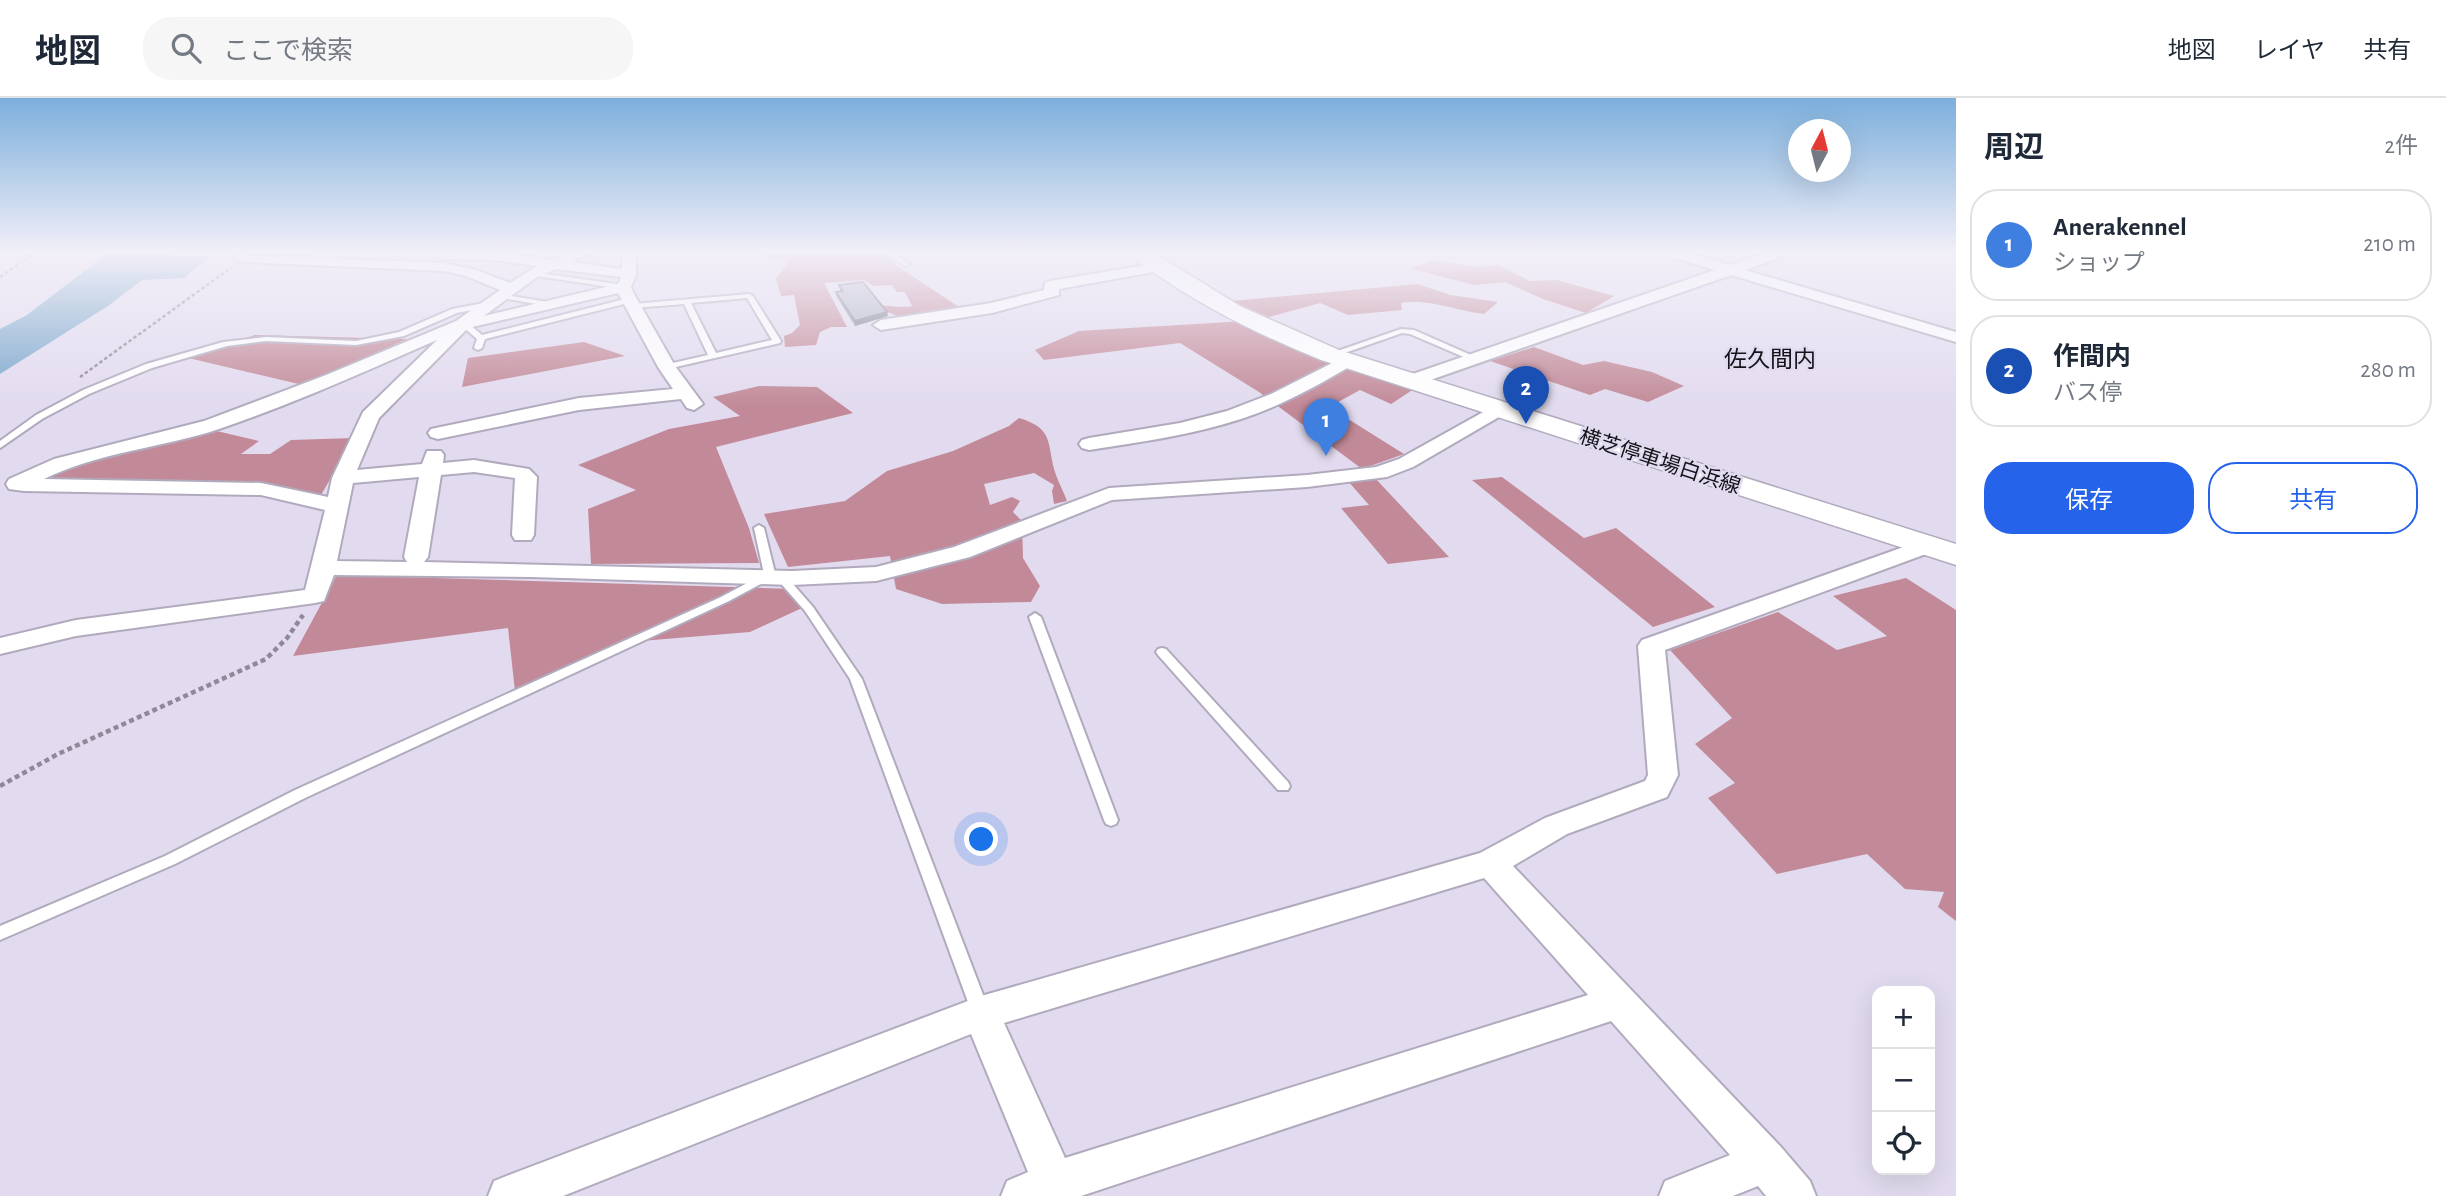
<!DOCTYPE html>
<html lang="ja">
<head>
<meta charset="utf-8">
<style>
  body { margin:0; font-family:"Alegreya Sans","Noto Sans JP",sans-serif; background:#f6f6f7; color:#1f2937 }
  .controls { position:absolute; right:21px; bottom:21px; display:grid; overflow:hidden; border-radius:14px; box-shadow:0 7px 28px #0002 }
  .controls button { width:63px; height:63px; display:grid; place-items:center; padding:0; border:0; border-bottom:2px solid #e0e1e3; background:#fff; color:#1f2937; font:35px sans-serif }
  .compass { position:absolute; left:1788px; top:21px; width:63px; height:63px; border-radius:50%; background:#fff; box-shadow:0 7px 28px #0002; rotate:7deg }
  .you { position:absolute; left:982px; top:742px; width:24px; height:24px; margin:-18px; border:5px solid #fff; border-radius:50%; background:#1a73e8; box-shadow:0 0 0 10px #1a73e833 }
  .badge { display:grid; place-items:center; width:46px; height:46px; border-radius:50%; background:#2563eb; color:#fff; font-size:23px; font-weight:700 }
  .pin { position:absolute; translate:-50% -58px; filter:drop-shadow(0 2px 4px #0008) }
  .pin::after { content:''; position:absolute; top:37px; width:24px; height:21px; background:inherit; clip-path:polygon(0 0,100% 0,50% 100%) }
  .list { margin:0; padding:0; list-style:none }
  h2 { display:flex; justify-content:space-between; align-items:center; height:91px; margin:0; padding:0 28px; font-size:30px }
  h2 small { font-size:23px; font-weight:400; color:#747a83 }
  .list li { display:grid; grid-template-columns:46px 1fr auto; gap:21px; align-items:center; box-sizing:border-box; height:112px; margin:0 14px 14px; padding:0 14px; border:2px solid #e0e1e3; border-radius:28px }
  .list b { display:block; font-size:26px; white-space:nowrap }
  .list p { margin:0; font-size:23px; white-space:nowrap; color:#747a83 }
  .list em { font-size:23px; font-style:normal; color:#747a83 }
  .actions { display:flex; gap:14px; padding:21px 28px }
  .actions a { flex:1; padding:16px 0; border:2px solid #2563eb; border-radius:28px; text-align:center; font-size:24px; color:#2563eb }
  .actions .main { background:#2563eb; color:#fff }
  .icon { flex:none; width:38px; height:38px; fill:none; stroke:currentColor; stroke-width:2; stroke-linecap:round; stroke-linejoin:round }
  .map { position:relative; flex:none; width:1956px; height:1098px; overflow:hidden }
  header { display:flex; align-items:center; gap:42px; box-sizing:border-box; height:98px; padding:0 35px; background:#fff; border-bottom:2px solid #e0e1e3 }
  header strong { font-size:33px }
  nav { display:flex; gap:38px; margin-inline-start:auto; font-size:24px }
  .search { width:490px; height:63px; background:#f6f6f7; display:flex; align-items:center; gap:18px; box-sizing:border-box; padding:0 24px; border-radius:28px; color:#747a83; font-size:26px }
  main { display:flex }
  aside { flex:1; background:#fff }
  .map>svg:first-child { display:block }
  .forest { fill:#c28a98 }
  .water { fill:#7aa7cb }
  .lines { fill:none; stroke-linecap:round; stroke-linejoin:round }
  .service-casing { stroke:#b1aabd; stroke-width:4 }
  .minor-casing { stroke:#b1aabd; stroke-width:4 }
  .secondary-casing { stroke:#b1aabd; stroke-width:3 }
  .path-far1 { stroke:#8e8897; stroke-width:2.5; stroke-dasharray:3.5 2.5; stroke-linecap:butt }
  .path { stroke:#8e8897; stroke-width:4.5; stroke-dasharray:5 3.5; stroke-linecap:butt }
  .service { fill:#fff; fill-rule:evenodd }
  .minor { fill:#fff; fill-rule:evenodd }
  .secondary { fill:#fff; fill-rule:evenodd }
  .wall { fill:#9498a9 }
  .shaded-wall { fill:#787c8a }
  .building { fill:#acb1c5; stroke:#787c8a; stroke-width:2 }
  .labels { text-anchor:middle; stroke-width:5; stroke-linejoin:round; paint-order:stroke }
  .far-street-label { font-size:21px; fill:#151219; stroke:#e2dbef }
  .far-quarter-label { font-size:23px; fill:#151219; stroke:#e2dbef }
</style>
</head>
<body>
<header>
<strong>地図</strong>
<div class="search"><svg class="icon" aria-label="search" viewBox="0 0 24 24"><circle cx="10" cy="10" r="6"/><path d="M15 15l6 6"/></svg>ここで検索</div>
<nav><a>地図</a><a>レイヤ</a><a>共有</a></nav>
</header>
<main>
<div class="map">
<svg width="1956" height="1098" viewBox="0 0 1956 1098">
  <rect width="100%" height="100%" fill="#e2dbef"/>
  <!-- forest -->
  <path class="forest" d="M 766,155 L 885,155 L 897,168 L 965,213 L 906,222 L 888,214 L 870,216 L 867,208 C 883,205 896,211 912,208 L 905,194 L 897,194 L 892,187 L 874,188 L 864,182 L 824,185 L 847,229 L 831,229 L 820,234 L 816,247 L 785,249 L 784,238 L 792,235 L 800,227 L 794,197 L 781,198 L 776,180 L 789,163 L 768,161 Z
    M 1433,162 L 1477,169 L 1498,167 L 1530,183 L 1557,182 L 1614,198 L 1586,215 L 1543,201 L 1505,184 L 1474,187 L 1412,171 Z
    M 1418,186 L 1450,197 L 1498,204 L 1484,216 C 1457,213 1427,200 1401,205 L 1402,212 L 1348,217 L 1320,205 L 1269,219 L 1232,203 Z
    M 1246,223 L 1296,252 L 1414,291 L 1391,306 L 1360,292 L 1329,309 L 1404,356 L 1362,371 L 1259,294 L 1180,245 L 1044,262 L 1035,252 L 1079,233 Z
    M 255,237 L 407,241 L 303,287 L 184,259 Z
    M 584,244 L 625,258 L 462,289 L 468,260 Z
    M 1534,249 L 1583,267 L 1604,263 L 1652,274 L 1684,288 L 1648,304 L 1605,291 L 1590,297 L 1490,263 Z
    M 759,288 L 817,289 L 853,315 L 716,349 L 749,430 L 759,465 L 591,466 L 588,411 L 636,392 L 578,367 L 669,331 L 740,318 L 713,299 Z
    M 1019,320 C 1056,331 1046,347 1056,377 C 1059,386 1064,394 1067,403 L 1054,406 L 1052,393 L 1054,387 L 1034,375 L 984,386 L 990,407 L 1012,399 L 1020,403 L 1013,414 L 1022,423 L 1023,460 L 1040,488 L 1031,504 L 942,506 L 896,491 L 890,458 L 788,469 L 764,416 L 845,403 L 887,373 L 953,353 L 1009,328 Z
    M 208,331 L 259,343 L 241,356 L 270,356 L 291,342 L 354,340 L 321,397 L 252,388 L 40,381 L 71,366 Z
    M 1502,379 L 1584,440 L 1616,430 L 1715,509 L 1653,529 L 1472,382 Z
    M 1375,380 L 1449,459 L 1388,466 L 1341,410 L 1369,407 L 1347,382 Z
    M 337,477 L 794,491 L 802,510 L 750,534 L 629,544 L 515,593 L 508,530 L 293,558 Z
    M 1906,480 L 1956,512 L 1956,823 L 1938,809 L 1944,794 L 1905,791 L 1867,756 L 1777,776 L 1708,700 L 1735,685 L 1695,646 L 1732,620 L 1670,552 L 1778,514 L 1837,552 L 1887,538 L 1833,498 Z"/>
  <!-- water -->
  <path class="water" d="M 108,155 L 172,155 L 170,158 L 210,158 L 184,180 L 142,182 L 108,208 L 0,276 L 0,231 L 27,217 Z"/>
  <g class="lines">
    <!-- service casing -->
    <g class="service-casing">
      <path id="service" d="M 886,155 L 893,155 L 910,167 L 905,168 Z
        M 532,174 L 623,187 L 627,189 L 623,191 L 530,177 L 530,175 Z
        M 499,196 L 554,205 L 558,207 L 554,209 L 502,200 L 499,200 Z
        M 749,196 L 753,198 L 781,243 L 780,245 L 667,271 L 663,269 L 664,267 L 708,257 L 684,206 L 633,210 L 629,208 L 633,206 ZM 747,200 L 772,242 L 716,255 L 691,205 Z
        M 629,200 L 633,202 L 632,204 L 485,241 L 482,250 L 478,252 L 474,250 L 477,241 L 462,228 L 469,226 L 482,237 Z
        M 490,204 L 494,206 L 493,208 L 457,215 L 404,238 L 356,247 L 266,243 L 227,248 L 152,270 L 89,296 L 42,321 L 0,350 L 0,343 L 36,317 L 83,292 L 146,266 L 223,244 L 266,239 L 356,243 L 399,234 L 452,211 Z
        M 1401,231 L 1414,232 L 1480,261 L 1473,263 L 1410,236 L 1402,235 L 1333,259 L 1326,257 Z
        M 759,427 L 764,430 L 776,479 L 774,481 L 768,482 L 729,503 L 305,700 L 175,766 L 0,842 L 0,828 L 165,758 L 295,692 L 721,499 L 764,476 L 754,430 Z
        M 782,477 L 786,478 L 813,509 L 862,581 L 990,915 L 987,920 L 981,923 L 975,920 L 972,915 L 850,581 L 805,513 L 776,480 Z
        M 1035,515 L 1041,519 L 1118,722 L 1116,726 L 1111,728 L 1106,726 L 1104,722 L 1029,519 Z
        M 1162,550 L 1166,551 L 1288,684 L 1290,688 L 1288,692 L 1278,692 L 1158,557 L 1156,554 L 1158,551 Z"/>
    </g>
    <!-- minor casing -->
    <g class="minor-casing">
      <path id="minor" d="M 438,155 L 502,155 L 553,162 L 568,155 L 587,155 L 572,164 L 622,171 L 622,155 L 636,155 L 636,177 L 631,189 L 633,194 L 675,268 L 703,306 L 694,312 L 687,310 L 681,301 L 579,312 L 438,341 L 431,339 L 428,335 L 431,331 L 579,300 L 673,291 L 658,269 L 618,195 L 468,230 L 379,320 L 357,372 L 422,366 L 427,353 L 441,353 L 444,357 L 443,365 L 474,362 L 529,371 L 537,379 L 534,437 L 531,442 L 515,442 L 512,437 L 515,380 L 474,374 L 441,377 L 428,459 L 424,464 L 792,473 L 876,469 L 954,449 L 1109,390 L 1307,377 L 1376,369 L 1399,361 L 1494,308 L 1508,308 L 1511,312 L 1413,369 L 1387,379 L 1307,389 L 1112,402 L 970,459 L 876,483 L 792,487 L 531,479 L 334,477 L 324,503 L 315,505 L 76,538 L 0,556 L 0,540 L 76,522 L 305,492 L 325,412 L 261,397 L 24,393 L 9,391 L 6,386 L 9,381 L 54,361 L 204,323 L 326,277 L 456,223 L 500,192 L 466,178 L 444,173 L 244,164 L 239,163 L 237,160 L 239,157 L 444,165 L 476,172 L 510,185 L 537,168 L 493,162 L 444,161 L 439,160 ZM 556,171 L 621,179 L 618,186 L 484,218 L 537,179 ZM 437,242 L 363,314 L 332,380 L 328,399 L 261,385 L 44,381 C 99,354 162,350 219,331 C 293,306 366,273 437,242 ZM 419,379 L 404,459 L 407,464 L 337,463 L 353,385 Z
        M 1666,155 L 1688,155 L 1730,167 L 1766,155 L 1786,155 L 1784,158 L 1745,172 L 1956,234 L 1956,244 L 1731,177 L 1416,287 L 1410,288 L 1401,283 L 1404,279 L 1715,172 L 1668,158 Z
        M 1159,165 L 1164,166 L 1166,169 L 1164,172 L 1059,191 L 1059,197 L 992,215 L 881,232 L 873,227 L 881,222 L 991,205 L 1044,192 L 1045,185 L 1050,183 Z
        M 1346,258 L 1352,259 L 1355,263 L 1352,267 C 1317,288 1281,308 1241,321 C 1192,337 1140,344 1089,352 L 1082,350 L 1079,346 L 1082,342 L 1089,340 L 1180,325 L 1227,313 L 1271,296 Z
        M 1926,441 L 1934,443 L 1938,448 L 1934,453 L 1665,552 L 1678,677 L 1667,699 L 1567,736 L 1513,768 L 1781,1049 L 1810,1083 L 1816,1098 L 1766,1098 L 1758,1088 L 1733,1098 L 1659,1098 L 1665,1083 L 1730,1057 L 1611,923 L 1081,1098 L 1001,1098 L 1007,1083 L 1028,1074 L 971,936 L 563,1098 L 488,1098 L 494,1083 L 509,1077 L 981,898 L 1480,755 L 1545,720 L 1645,683 L 1648,677 L 1638,548 L 1642,542 ZM 1484,780 L 1588,897 L 1065,1060 L 1004,925 Z"/>
    </g>
    <!-- secondary casing -->
    <g class="secondary-casing">
      <path id="secondary" d="M 1131,155 L 1154,155 L 1240,208 L 1339,252 L 1956,446 L 1956,467 L 1321,262 C 1267,240 1214,215 1165,182 C 1154,174 1139,166 1131,155 Z"/>
    </g>
    <!-- path-far1 -->
    <path class="path-far1" d="M 0,179 L 35,155
      M 80,279 L 232,169"/>
    <!-- path -->
    <path class="path" d="M 0,688 L 58,656 L 266,561 L 287,540 L 303,517"/>
    <!-- service -->
    <use href="#service" class="service"/>
    <!-- minor -->
    <use href="#minor" class="minor"/>
    <!-- secondary -->
    <use href="#secondary" class="secondary"/>
  </g>
  <!-- wall -->
  <path class="wall" d="M 839,187 L 888,218 L 855,228 L 836,198 L 836,194 L 840,193 Z"/>
  <!-- shaded-wall -->
  <path class="shaded-wall" d="M 887,214 L 888,218 L 855,228 L 855,223 Z"/>
  <!-- building -->
  <path class="building" d="M 863,184 L 887,214 L 855,223 L 836,194 L 843,193 L 839,187 Z"/>
  <!-- sky -->
  <linearGradient id="sky" x2="0" y2="1"><stop stop-color="#7cafdc"/><stop offset="0.5" stop-color="#f2eff8"/><stop offset="1" stop-color="#f2eff8" stop-opacity="0"/></linearGradient>
  <rect width="1956" height="309" fill="url(#sky)"/>
  <g class="labels">
    <!-- far-street labels -->
    <g class="far-street-label">
      <text transform="translate(1660 363) rotate(18)" y="7">横芝停車場白浜線</text>
    </g>
    <!-- far-quarter labels -->
    <g class="far-quarter-label">
      <text x="1770" y="269">佐久間内</text>
    </g>
  </g>
</svg>
<div class="controls">
<button>+</button>
<button>−</button>
<button><svg class="icon" aria-label="locate" viewBox="0 0 24 24"><circle cx="12" cy="12" r="6"/><path d="M12 2v4M12 18v4M2 12h4M18 12h4"/></svg></button>
</div>
<svg class="compass" viewBox="-18 -18 36 36"><path d="M0-13l5 13h-10z" fill="#e53935"/><path d="M0 13l5-13h-10z" fill="#747a83"/></svg>
<div class="you"></div>
<div class="pin badge" style="left:1326px;top:358px;background:#3f7fe0">1</div>
<div class="pin badge" style="left:1526px;top:326px;background:#1a4fb4">2</div>
</div>
<aside>
<h2>周辺<small>2件</small></h2>
<ul class="list">
<li><span class="badge" style="background:#3f7fe0">1</span><div><b>Anerakennel</b><p>ショップ</p></div><em>210 m</em></li>
<li><span class="badge" style="background:#1a4fb4">2</span><div><b>作間内</b><p>バス停</p></div><em>280 m</em></li>
</ul>
<div class="actions"><a class="main">保存</a><a>共有</a></div>
</aside>
</main>
</body>
</html>
